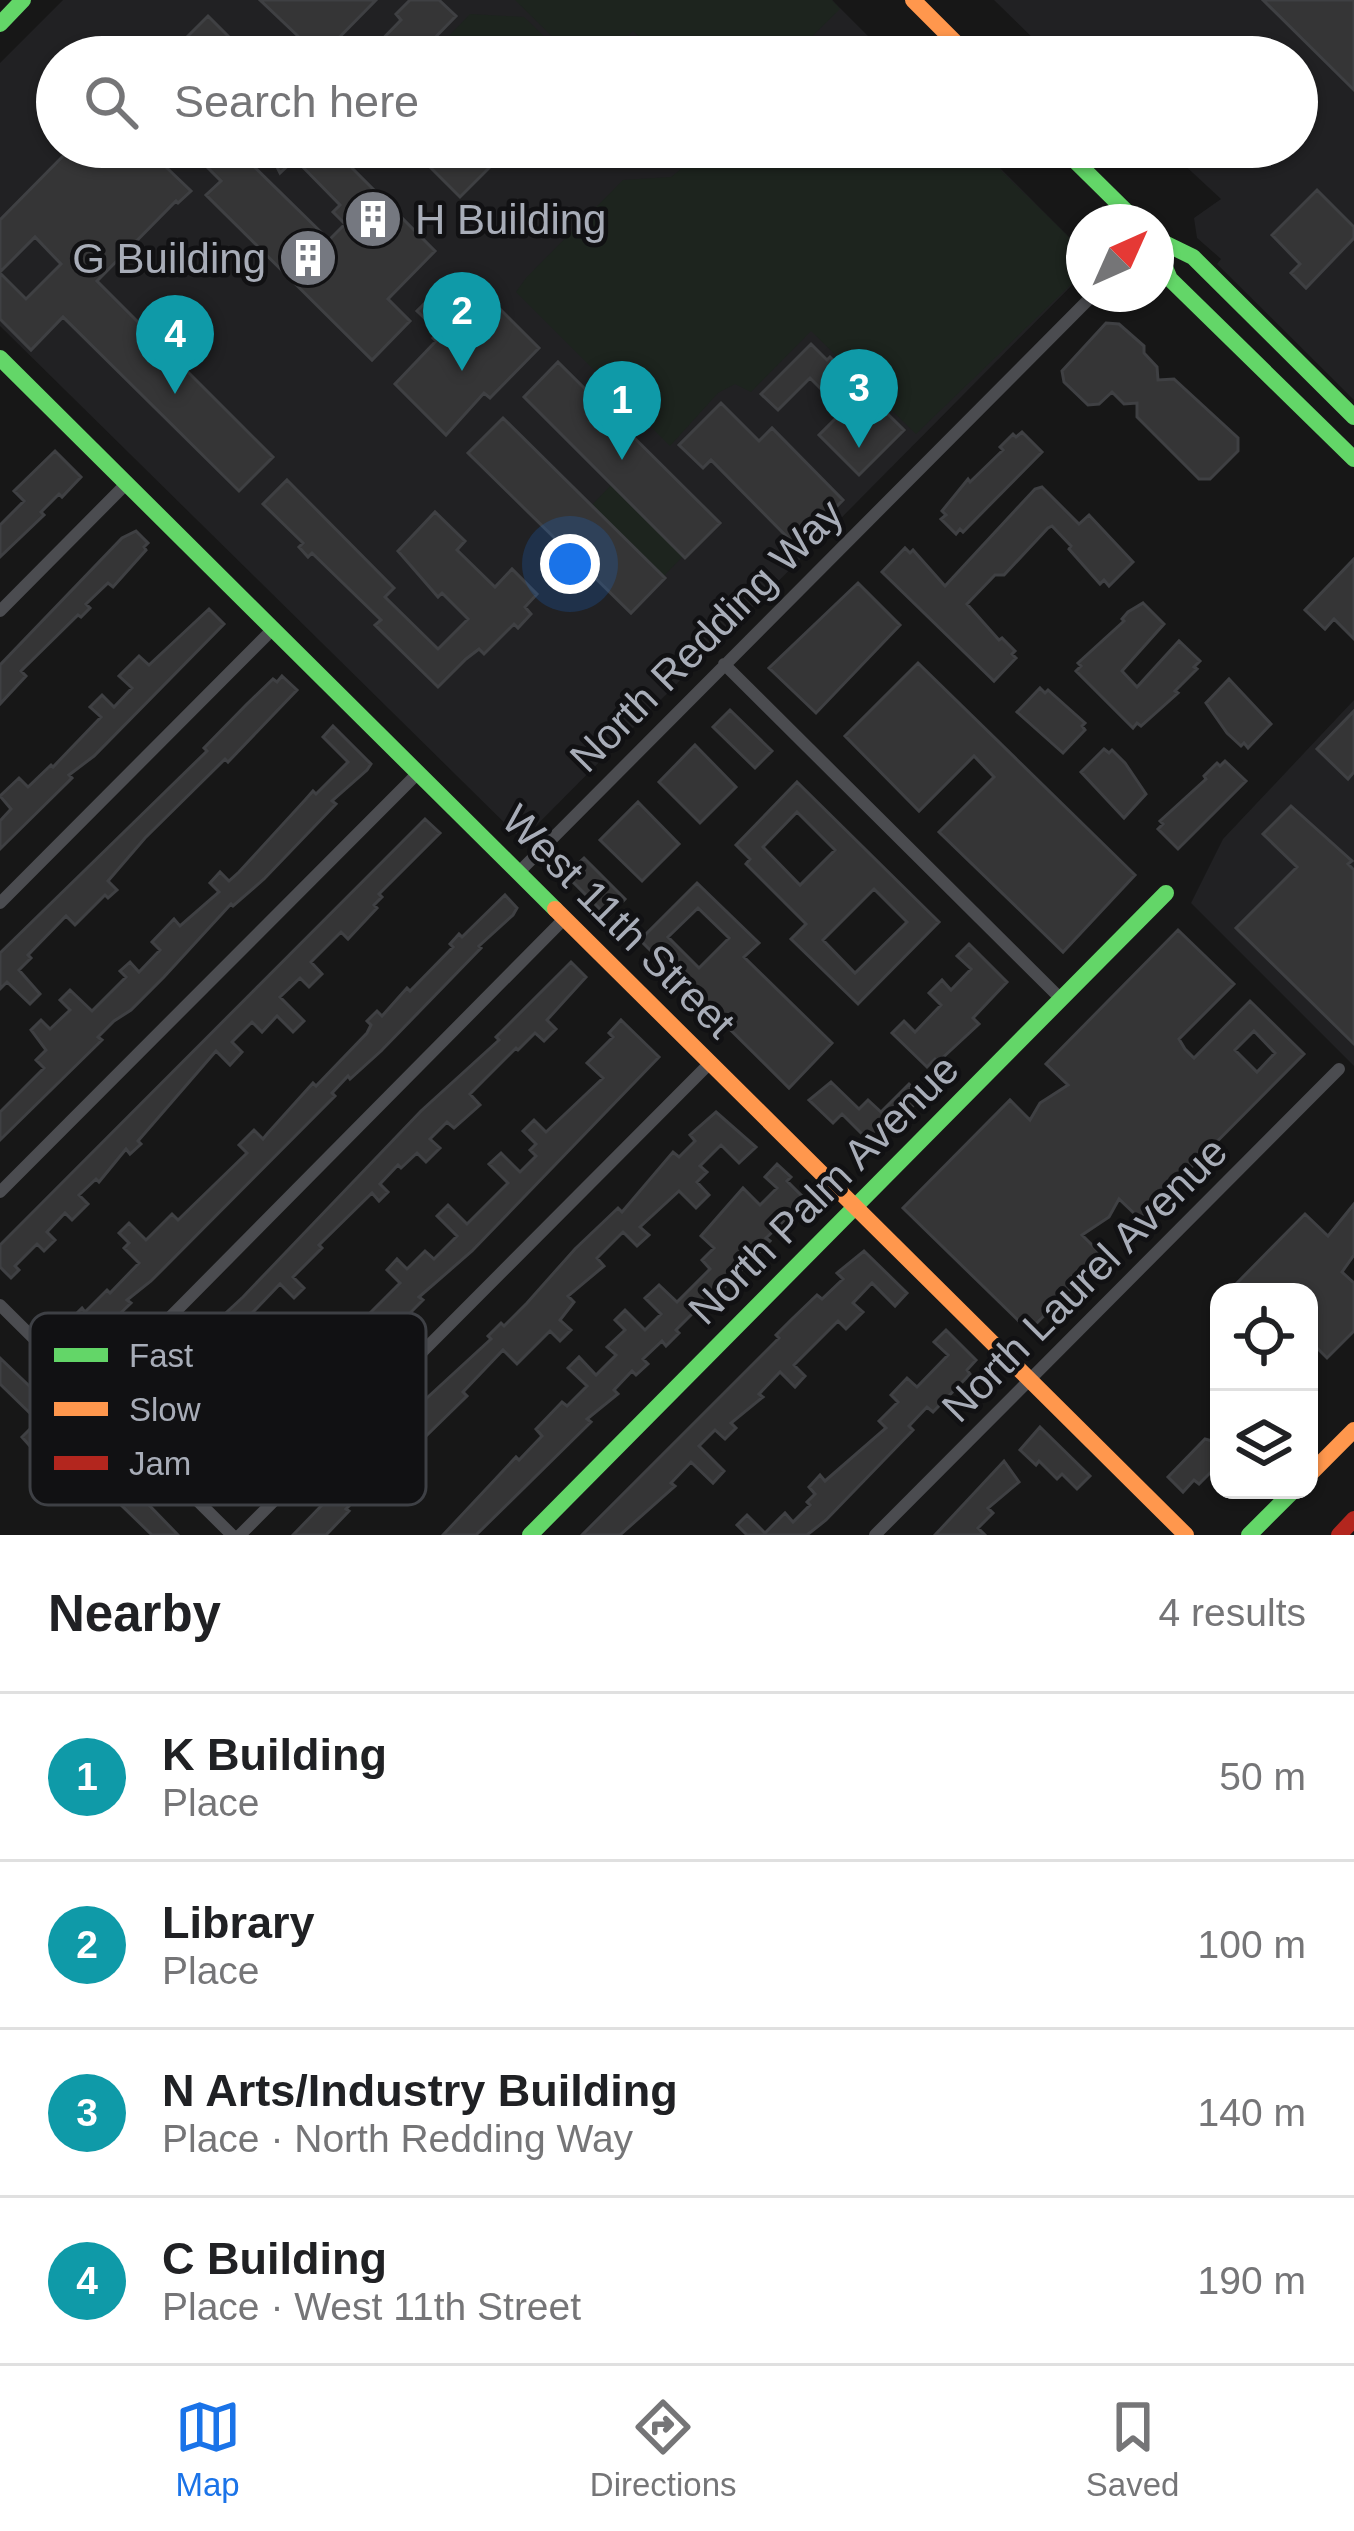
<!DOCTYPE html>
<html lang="en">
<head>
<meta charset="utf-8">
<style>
  body { margin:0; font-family:Helvetica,sans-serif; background:#f2f2f2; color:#202124 }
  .controls { position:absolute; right:36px; bottom:36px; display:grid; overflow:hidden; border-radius:24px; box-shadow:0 3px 9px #0004 }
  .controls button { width:108px; height:108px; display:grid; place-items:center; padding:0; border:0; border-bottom:3px solid #e0e0e0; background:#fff; color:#202124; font:60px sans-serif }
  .compass { position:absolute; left:1066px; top:204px; width:108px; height:108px; border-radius:50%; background:#fff; box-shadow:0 3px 9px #0004; rotate:45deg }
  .you { position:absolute; left:570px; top:564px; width:42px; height:42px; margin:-30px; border:9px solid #fff; border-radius:50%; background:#1a73e8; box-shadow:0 0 0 18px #1a73e833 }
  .badge { display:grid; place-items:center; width:78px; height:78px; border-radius:50%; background:#1a73e8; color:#fff; font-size:39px; font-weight:700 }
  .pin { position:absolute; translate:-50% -99px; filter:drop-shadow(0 3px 6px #0008) }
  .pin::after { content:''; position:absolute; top:63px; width:42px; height:36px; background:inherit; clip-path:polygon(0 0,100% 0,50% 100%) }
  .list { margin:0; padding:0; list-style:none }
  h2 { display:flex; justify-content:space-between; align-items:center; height:156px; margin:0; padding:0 48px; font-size:51px }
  h2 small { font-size:39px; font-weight:400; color:#757577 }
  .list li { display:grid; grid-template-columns:78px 1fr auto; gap:36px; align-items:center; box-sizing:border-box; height:168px; padding:0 48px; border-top:3px solid #e0e0e0 }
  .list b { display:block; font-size:45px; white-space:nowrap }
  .list p { margin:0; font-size:39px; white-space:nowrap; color:#757577 }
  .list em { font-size:39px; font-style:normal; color:#757577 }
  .icon { flex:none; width:66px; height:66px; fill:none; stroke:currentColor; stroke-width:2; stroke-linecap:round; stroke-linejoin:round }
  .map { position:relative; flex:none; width:1354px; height:1535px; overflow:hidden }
  .search { position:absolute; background:#fff; box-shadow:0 3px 9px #0004; left:36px; right:36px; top:36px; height:132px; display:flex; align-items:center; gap:30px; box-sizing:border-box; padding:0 42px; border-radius:66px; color:#757577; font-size:45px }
  .sheet { height:828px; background:#fff }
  nav { display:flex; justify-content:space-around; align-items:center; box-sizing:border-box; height:168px; border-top:3px solid #e0e0e0; background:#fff; font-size:33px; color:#757577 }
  nav a { display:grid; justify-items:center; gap:6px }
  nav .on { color:#1a73e8 }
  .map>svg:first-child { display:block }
  .built { fill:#212123 }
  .green { fill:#1d241e }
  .building { fill:#353536; stroke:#3f4043; stroke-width:3; fill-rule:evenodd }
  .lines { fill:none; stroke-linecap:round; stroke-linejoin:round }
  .street { stroke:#4b4c50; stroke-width:12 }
  .fast { stroke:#63d668; stroke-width:16 }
  .slow { stroke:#ff974d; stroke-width:16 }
  .jam { stroke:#b3261e; stroke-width:16 }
  .labels { text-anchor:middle; stroke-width:9; stroke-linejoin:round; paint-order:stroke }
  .poi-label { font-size:42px; fill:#a8adb8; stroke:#111113; text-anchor:start }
  .street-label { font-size:42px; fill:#a8adb8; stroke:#111113 }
  .key { fill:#111113; stroke:#3e4045; stroke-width:3 }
  .key-label { font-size:33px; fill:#a8adb8 }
</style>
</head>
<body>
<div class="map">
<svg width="1354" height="1535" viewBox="0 0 1354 1535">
  <rect width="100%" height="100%" fill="#171717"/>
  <!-- built -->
  <path class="built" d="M 63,0 L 832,0 L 889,57 L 57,57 L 57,147 L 979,147 L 1084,252 L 1084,273 L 522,840 L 0,326 L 0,63 Z
    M 994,0 L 1354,0 L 1354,400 L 1217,264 L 1221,259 L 1197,238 L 1194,218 L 1221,199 L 1165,147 L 1297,147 L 1297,57 L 1052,57 Z
    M 1354,700 L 1354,1066 L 1191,903 L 1223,839 Z"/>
  <!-- green -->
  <path class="green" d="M 515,0 L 832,0 L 840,9 L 791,57 L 660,57 L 633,31 L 607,57 L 573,57 Z
    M 470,14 L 524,17 L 565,57 L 429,57 Z
    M 716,147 L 977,147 L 1084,252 L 1084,272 L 916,434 L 811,331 L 751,392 L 735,384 L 718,393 L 670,446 L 516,292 L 526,278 L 623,180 L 671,177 L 687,164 L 700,163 Z
    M 611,485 L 683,556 L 664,576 L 592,505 Z"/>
  <!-- building -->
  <path class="building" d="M 260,0 L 376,0 L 320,57 Z
    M 410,0 L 439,0 L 456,16 L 416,57 L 365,57 L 401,20 L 396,14 Z
    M 1263,0 L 1354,0 L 1354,90 Z
    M 208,16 L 249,57 L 167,57 Z
    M 72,147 L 186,147 L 167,168 L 191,191 L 178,203 L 176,201 L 97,281 L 273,457 L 239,491 L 63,317 L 31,350 L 0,319 L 0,273 L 26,299 L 61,264 L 35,237 L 0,272 L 0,220 Z
    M 187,147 L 234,147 L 329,240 L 345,224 L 333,212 L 340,205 L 295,159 L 280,173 L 267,147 L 331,147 L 435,251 L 388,299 L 410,321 L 372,360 L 206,195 L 221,181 Z
    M 410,147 L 510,147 L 460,197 Z
    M 1317,190 L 1354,227 L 1354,238 L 1306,288 L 1291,273 L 1300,264 L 1272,235 Z
    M 452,276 L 473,297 L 480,289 L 539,348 L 490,398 L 484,393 L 446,435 L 395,384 L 436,341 L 433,338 L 439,332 L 417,311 Z
    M 1106,323 L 1119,324 L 1144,346 L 1144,353 L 1157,367 L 1158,380 L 1174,379 L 1238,438 L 1238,451 L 1210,479 L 1199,479 L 1137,417 L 1137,403 L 1124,404 L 1112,392 L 1099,404 L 1088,405 L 1064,382 L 1062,371 Z
    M 811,344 L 827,360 L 830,357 L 904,430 L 859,475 L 819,435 L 843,411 L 810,378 L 778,410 L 761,394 Z
    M 558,362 L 720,523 L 685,558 L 524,397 Z
    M 721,403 L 759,441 L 772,428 L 843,500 L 797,547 L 711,460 L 703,468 L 679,445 Z
    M 503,418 L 665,578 L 631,613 L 468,453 Z
    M 1022,432 L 1042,452 L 963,532 L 960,529 L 956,534 L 941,519 L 946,515 L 942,511 L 968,479 L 970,482 L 1003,450 L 1000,447 L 1013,434 L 1016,437 Z
    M 55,451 L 81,477 L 62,497 L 59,494 L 41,512 L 44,515 L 0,557 L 0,525 L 24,501 L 14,491 Z
    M 287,480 L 394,588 L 385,597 L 438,649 L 468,619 L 442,593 L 438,597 L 398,551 L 435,512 L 465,541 L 457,550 L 495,587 L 512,569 L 537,594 L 525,607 L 531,614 L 518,628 L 514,624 L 484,654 L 479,649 L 466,659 L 438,687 L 375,625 L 381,620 L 312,553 L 308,557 L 299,547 L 303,543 L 263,504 Z
    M 1042,487 L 1079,524 L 1089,515 L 1133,562 L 1109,586 L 1104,580 L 1100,584 L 1069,549 L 1071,546 L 1052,526 L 1048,528 L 1004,575 L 995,575 L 967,604 L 999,640 L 1002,638 L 1015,651 L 1012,654 L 1016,658 L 994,681 L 882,572 L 905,548 L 910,553 L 913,550 L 945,586 L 1035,489 Z
    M 136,531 L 148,543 L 144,547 L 146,550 L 113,587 L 108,583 L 86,604 L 90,608 L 81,617 L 78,615 L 21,671 L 26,676 L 0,704 L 0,665 L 122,538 Z
    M 1354,559 L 1354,639 L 1334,619 L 1325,629 L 1305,610 Z
    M 858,583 L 900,625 L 816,713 L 769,668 Z
    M 1143,603 L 1164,624 L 1122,671 L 1137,687 L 1179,641 L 1200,661 L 1194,667 L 1197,669 L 1175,691 L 1178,693 L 1141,726 L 1137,723 L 1133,728 L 1076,671 L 1081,666 L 1078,663 L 1124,621 L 1122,619 L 1128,612 Z
    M 209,609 L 224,624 L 94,756 L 69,775 L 72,778 L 0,849 L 0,821 L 11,809 L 0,796 L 19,778 L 28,787 L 51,765 L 53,767 L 101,717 L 90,707 L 102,695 L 114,707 L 132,688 L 119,676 L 139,656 L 149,665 Z
    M 918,663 L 1135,875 L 1063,952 L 939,832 L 994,777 L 974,756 L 919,811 L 845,736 Z
    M 282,676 L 297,690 L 228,762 L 225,759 L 145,838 L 108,881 L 117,890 L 108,898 L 105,895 L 75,925 L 66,916 L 28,955 L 31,958 L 19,970 L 40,994 L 30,1004 L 7,982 L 0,989 L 0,953 L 207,751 L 204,748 L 246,705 L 273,679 L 277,682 Z
    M 1229,679 L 1271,724 L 1248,748 L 1244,743 L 1241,746 L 1227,733 L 1206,703 Z
    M 1040,688 L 1045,693 L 1048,690 L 1085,723 L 1082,726 L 1085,730 L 1063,753 L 1017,712 Z
    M 730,710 L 772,751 L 755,768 L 713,727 Z
    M 1354,711 L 1354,772 L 1348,779 L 1317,749 Z
    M 333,726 L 371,764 L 367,770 L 332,801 L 336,804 L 264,879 L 233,906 L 231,904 L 164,977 L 131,1010 L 114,1021 L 98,1037 L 102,1040 L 0,1140 L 0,1112 L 44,1068 L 36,1060 L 46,1050 L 31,1030 L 41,1020 L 50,1029 L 70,1010 L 60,1000 L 70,990 L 92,1011 L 126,977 L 120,971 L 130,962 L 139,972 L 160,950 L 152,942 L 174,919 L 180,926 L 219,892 L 210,883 L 220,872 L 229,881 L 239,872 L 305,800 L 313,791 L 316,794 L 348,762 L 323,737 Z
    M 695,745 L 736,787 L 700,823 L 659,782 Z
    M 1104,749 L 1109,753 L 1112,750 L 1125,763 L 1146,794 L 1124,818 L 1081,772 Z
    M 1225,761 L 1246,781 L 1178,849 L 1158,829 L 1163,824 L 1160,821 L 1206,779 L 1204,776 L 1217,763 L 1220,766 Z
    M 797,782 L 939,922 L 858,1004 L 791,939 L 806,924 L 746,864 L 750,859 L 736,845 ZM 797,812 L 835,850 L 800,885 L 763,847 ZM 874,889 L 907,922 L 855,973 L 823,940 Z
    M 638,802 L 679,844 L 642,881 L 600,840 Z
    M 1291,806 L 1352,861 L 1348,864 L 1354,870 L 1354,1044 L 1236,928 L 1297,867 L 1263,834 Z
    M 425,819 L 440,833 L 379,894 L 382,897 L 374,905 L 377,908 L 348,939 L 341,932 L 311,962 L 322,974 L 309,987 L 300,978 L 280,997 L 304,1021 L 293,1032 L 277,1016 L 262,1032 L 252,1022 L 232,1042 L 242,1052 L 230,1065 L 216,1051 L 138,1141 L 141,1144 L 130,1154 L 126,1149 L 99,1182 L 96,1179 L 79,1195 L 88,1204 L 72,1220 L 65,1213 L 47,1232 L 55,1240 L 44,1251 L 37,1244 L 15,1266 L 19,1270 L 11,1278 L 0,1267 L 0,1245 Z
    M 584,858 L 625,899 L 608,917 L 566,875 Z
    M 697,883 L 759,943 L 744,957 L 832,1043 L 789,1088 L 640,940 ZM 698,908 L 729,938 L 699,968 L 668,937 Z
    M 505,895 L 517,908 L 513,915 L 479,946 L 481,948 L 381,1051 L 350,1079 L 348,1076 L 332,1093 L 335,1096 L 151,1281 L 127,1300 L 131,1303 L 94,1339 L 80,1345 L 62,1328 L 82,1308 L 85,1312 L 107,1290 L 110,1293 L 139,1263 L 124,1248 L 129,1243 L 119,1233 L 129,1223 L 146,1240 L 172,1214 L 178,1220 L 247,1153 L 239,1145 L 254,1130 L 263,1139 L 267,1134 L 313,1083 L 316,1086 L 367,1033 L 371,1025 L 367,1021 L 377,1011 L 382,1016 L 407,988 L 410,991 L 453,947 L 450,944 L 459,934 L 462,937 Z
    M 1178,930 L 1234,984 L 1179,1039 L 1185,1049 L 1194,1058 L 1250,1001 L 1304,1054 L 1140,1219 L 1119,1199 L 1109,1217 L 1082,1235 L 1103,1256 L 1029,1331 L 903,1208 L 1010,1100 L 1030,1120 L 1040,1103 L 1068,1085 L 1046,1064 ZM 1254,1031 L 1275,1053 L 1257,1072 L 1235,1050 Z
    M 969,944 L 1007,982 L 973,1018 L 979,1024 L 938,1062 L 935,1059 L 927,1067 L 892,1033 L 904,1021 L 915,1032 L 941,1005 L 929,993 L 942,980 L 951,990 L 971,969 L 957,956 Z
    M 571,962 L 586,977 L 547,1020 L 556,1029 L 544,1041 L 535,1033 L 518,1050 L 516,1048 L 470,1094 L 480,1105 L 454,1128 L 447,1122 L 430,1139 L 440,1148 L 426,1162 L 417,1153 L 401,1168 L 398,1165 L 380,1184 L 388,1192 L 379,1201 L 372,1193 L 319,1245 L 322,1248 L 293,1277 L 304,1288 L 294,1298 L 280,1284 L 233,1333 L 241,1341 L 226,1356 L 220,1350 L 199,1371 L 204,1376 L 191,1390 L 185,1385 L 150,1416 L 138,1404 L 144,1398 L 140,1395 L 175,1366 L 172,1363 L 243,1297 L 421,1111 L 499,1040 L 496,1037 Z
    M 621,1020 L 659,1057 L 472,1251 L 419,1297 L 423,1300 L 289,1435 L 239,1484 L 226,1491 L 189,1454 L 199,1444 L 213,1459 L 217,1455 L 226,1464 L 239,1454 L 273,1420 L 270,1417 L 330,1363 L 327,1360 L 355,1328 L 400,1283 L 387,1270 L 397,1259 L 407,1269 L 425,1251 L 434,1259 L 457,1236 L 437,1216 L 448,1205 L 467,1224 L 508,1183 L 489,1164 L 501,1153 L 520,1172 L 536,1156 L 530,1150 L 536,1144 L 523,1131 L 534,1120 L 546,1132 L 603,1078 L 587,1063 L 613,1037 L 609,1033 Z
    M 831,1082 L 859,1109 L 868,1100 L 881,1112 L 909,1084 L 922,1097 L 873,1145 L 842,1114 L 833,1123 L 809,1100 Z
    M 716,1112 L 756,1147 L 739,1163 L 721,1145 L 700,1166 L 707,1172 L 697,1182 L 709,1195 L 696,1208 L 679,1191 L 640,1227 L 649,1235 L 637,1246 L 623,1232 L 597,1258 L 604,1266 L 568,1296 L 574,1302 L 560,1320 L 571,1330 L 560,1341 L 550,1331 L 517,1364 L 503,1350 L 463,1392 L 467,1396 L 425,1437 L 422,1433 L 346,1509 L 349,1511 L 326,1535 L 293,1535 L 416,1408 L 491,1339 L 488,1336 L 501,1323 L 504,1326 L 527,1303 L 575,1249 L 618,1208 L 622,1212 L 673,1152 L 679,1157 L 695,1141 L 690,1135 Z
    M 777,1164 L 791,1177 L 787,1181 L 809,1203 L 786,1226 L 783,1222 L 766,1238 L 770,1241 L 697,1315 L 694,1312 L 676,1330 L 679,1333 L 666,1346 L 662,1341 L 643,1359 L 648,1364 L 636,1375 L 632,1371 L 614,1390 L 618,1394 L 587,1419 L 591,1422 L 476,1535 L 443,1535 L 516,1457 L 519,1460 L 542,1436 L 536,1429 L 562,1402 L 567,1406 L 587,1386 L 568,1368 L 579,1357 L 596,1375 L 616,1355 L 607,1347 L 625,1330 L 615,1320 L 625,1310 L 645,1330 L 661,1314 L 645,1298 L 659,1285 L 677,1302 L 710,1269 L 702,1260 L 714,1248 L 701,1236 L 743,1188 L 760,1205 L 777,1188 L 765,1177 Z
    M 1354,1204 L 1354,1255 L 1342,1272 L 1354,1283 L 1354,1331 L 1327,1358 L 1309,1340 L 1309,1292 L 1243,1292 L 1236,1284 L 1305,1214 L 1328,1236 Z
    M 864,1251 L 907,1293 L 895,1306 L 872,1283 L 853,1303 L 863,1312 L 846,1329 L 838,1321 L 794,1365 L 805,1376 L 795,1387 L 780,1372 L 759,1394 L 763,1397 L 731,1423 L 736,1428 L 725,1439 L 715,1430 L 699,1446 L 724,1471 L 713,1483 L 691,1462 L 671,1483 L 675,1486 L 620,1535 L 582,1535 L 779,1338 L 776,1335 L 792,1319 L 817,1295 L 822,1299 L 843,1279 L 837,1273 Z
    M 946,1330 L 976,1360 L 967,1370 L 970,1374 L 933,1412 L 927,1407 L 909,1426 L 913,1430 L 826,1520 L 807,1535 L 747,1535 L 737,1525 L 747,1515 L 765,1533 L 785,1513 L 793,1522 L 810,1505 L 807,1502 L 815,1494 L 809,1487 L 820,1475 L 825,1481 L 886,1428 L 879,1421 L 898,1402 L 891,1395 L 907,1378 L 917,1387 L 948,1355 L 934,1342 Z
    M 0,1358 L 88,1442 L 178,1535 L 152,1535 L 88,1473 L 75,1485 L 66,1475 L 80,1461 L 60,1442 L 51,1451 L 38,1438 L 30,1446 L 22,1437 L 38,1421 L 0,1384 Z
    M 1040,1427 L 1090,1476 L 1077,1489 L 1062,1474 L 1057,1479 L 1039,1461 L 1036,1465 L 1020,1450 Z
    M 1205,1439 L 1219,1443 L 1219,1464 L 1199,1484 L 1194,1480 L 1183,1492 L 1168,1477 Z
    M 1004,1461 L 1019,1482 L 988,1508 L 993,1513 L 978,1528 L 985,1535 L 935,1535 Z"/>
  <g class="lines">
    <!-- street -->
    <path class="street" d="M 0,611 L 127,483
      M 724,664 L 1061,999
      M 519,872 L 1094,294
      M 0,903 L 273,629
      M 0,1192 L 419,772
      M 0,1305 L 232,1535
      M 92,1396 L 565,918
      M 240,1535 L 710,1063
      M 875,1535 L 1339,1069"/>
    <!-- fast -->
    <path class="fast" d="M 0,24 L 23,0
      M 1061,147 L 1137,222
      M 1156,239 L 1193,257 L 1354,417
      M 1156,246 L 1170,279 L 1354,459
      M 0,358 L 555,909
      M 530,1535 L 1166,893
      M 1249,1535 L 1294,1490"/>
    <!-- slow -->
    <path class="slow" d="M 913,0 L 970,57
      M 555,909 L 1186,1535
      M 1309,1475 L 1354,1430"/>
    <!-- jam -->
    <path class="jam" d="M 1339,1535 L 1354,1519"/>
  </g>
  <!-- icons -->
  <defs>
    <g id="building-disc" transform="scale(3)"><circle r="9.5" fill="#757880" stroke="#111113"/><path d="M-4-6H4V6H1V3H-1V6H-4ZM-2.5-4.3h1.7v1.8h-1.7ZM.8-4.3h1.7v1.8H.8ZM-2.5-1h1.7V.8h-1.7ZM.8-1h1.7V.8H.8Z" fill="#fff"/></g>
  </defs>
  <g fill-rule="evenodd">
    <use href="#building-disc" x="373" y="219"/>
    <use href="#building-disc" x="308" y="258"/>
  </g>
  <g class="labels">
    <!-- poi labels -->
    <g class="poi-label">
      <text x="415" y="234">H Building</text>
      <text x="266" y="273" text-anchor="end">G Building</text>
    </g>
    <!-- street labels -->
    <g class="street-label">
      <text transform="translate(706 635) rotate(-45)" y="15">North Redding Way</text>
      <text transform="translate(619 921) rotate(45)" y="15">West 11th Street</text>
      <text transform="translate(823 1189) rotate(-45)" y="15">North Palm Avenue</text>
      <text transform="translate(1084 1279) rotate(-45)" y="15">North Laurel Avenue</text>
    </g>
  </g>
  <!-- legend -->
  <rect x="30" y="1313" width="396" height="192" rx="18" class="key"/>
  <rect x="54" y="1348" width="54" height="14" fill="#63d668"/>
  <rect x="54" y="1402" width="54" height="14" fill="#ff974d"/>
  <rect x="54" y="1456" width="54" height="14" fill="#b3261e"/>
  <g class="key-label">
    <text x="129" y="1367">Fast</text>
    <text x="129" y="1421">Slow</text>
    <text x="129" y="1475">Jam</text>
  </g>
</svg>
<div class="controls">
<button><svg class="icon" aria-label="locate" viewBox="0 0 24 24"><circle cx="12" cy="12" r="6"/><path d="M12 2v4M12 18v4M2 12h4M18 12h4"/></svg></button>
<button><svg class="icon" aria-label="layers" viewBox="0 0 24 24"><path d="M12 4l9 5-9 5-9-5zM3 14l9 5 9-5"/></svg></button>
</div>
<svg class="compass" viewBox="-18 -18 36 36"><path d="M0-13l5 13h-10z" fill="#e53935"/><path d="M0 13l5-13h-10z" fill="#757577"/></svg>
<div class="you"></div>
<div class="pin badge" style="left:622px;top:460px;background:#0f9aa8">1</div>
<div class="pin badge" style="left:462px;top:371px;background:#0f9aa8">2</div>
<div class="pin badge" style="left:859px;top:448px;background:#0f9aa8">3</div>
<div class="pin badge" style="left:175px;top:394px;background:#0f9aa8">4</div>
<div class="search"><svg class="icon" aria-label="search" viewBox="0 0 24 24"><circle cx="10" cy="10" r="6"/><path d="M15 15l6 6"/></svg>Search here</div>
</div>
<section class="sheet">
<h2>Nearby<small>4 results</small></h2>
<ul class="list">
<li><span class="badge" style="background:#0f9aa8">1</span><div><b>K Building</b><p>Place</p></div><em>50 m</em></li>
<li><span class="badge" style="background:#0f9aa8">2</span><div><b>Library</b><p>Place</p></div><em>100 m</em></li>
<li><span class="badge" style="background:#0f9aa8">3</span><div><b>N Arts/Industry Building</b><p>Place · North Redding Way</p></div><em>140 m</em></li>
<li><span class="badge" style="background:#0f9aa8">4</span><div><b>C Building</b><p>Place · West 11th Street</p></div><em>190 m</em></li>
</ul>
</section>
<nav>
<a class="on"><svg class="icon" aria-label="map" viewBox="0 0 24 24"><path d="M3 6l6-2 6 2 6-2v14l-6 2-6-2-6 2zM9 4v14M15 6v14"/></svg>Map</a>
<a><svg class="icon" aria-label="directions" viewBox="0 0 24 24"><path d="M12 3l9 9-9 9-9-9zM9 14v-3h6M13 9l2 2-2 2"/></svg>Directions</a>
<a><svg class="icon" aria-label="saved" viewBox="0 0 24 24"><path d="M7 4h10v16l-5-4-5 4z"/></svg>Saved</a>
</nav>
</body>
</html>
